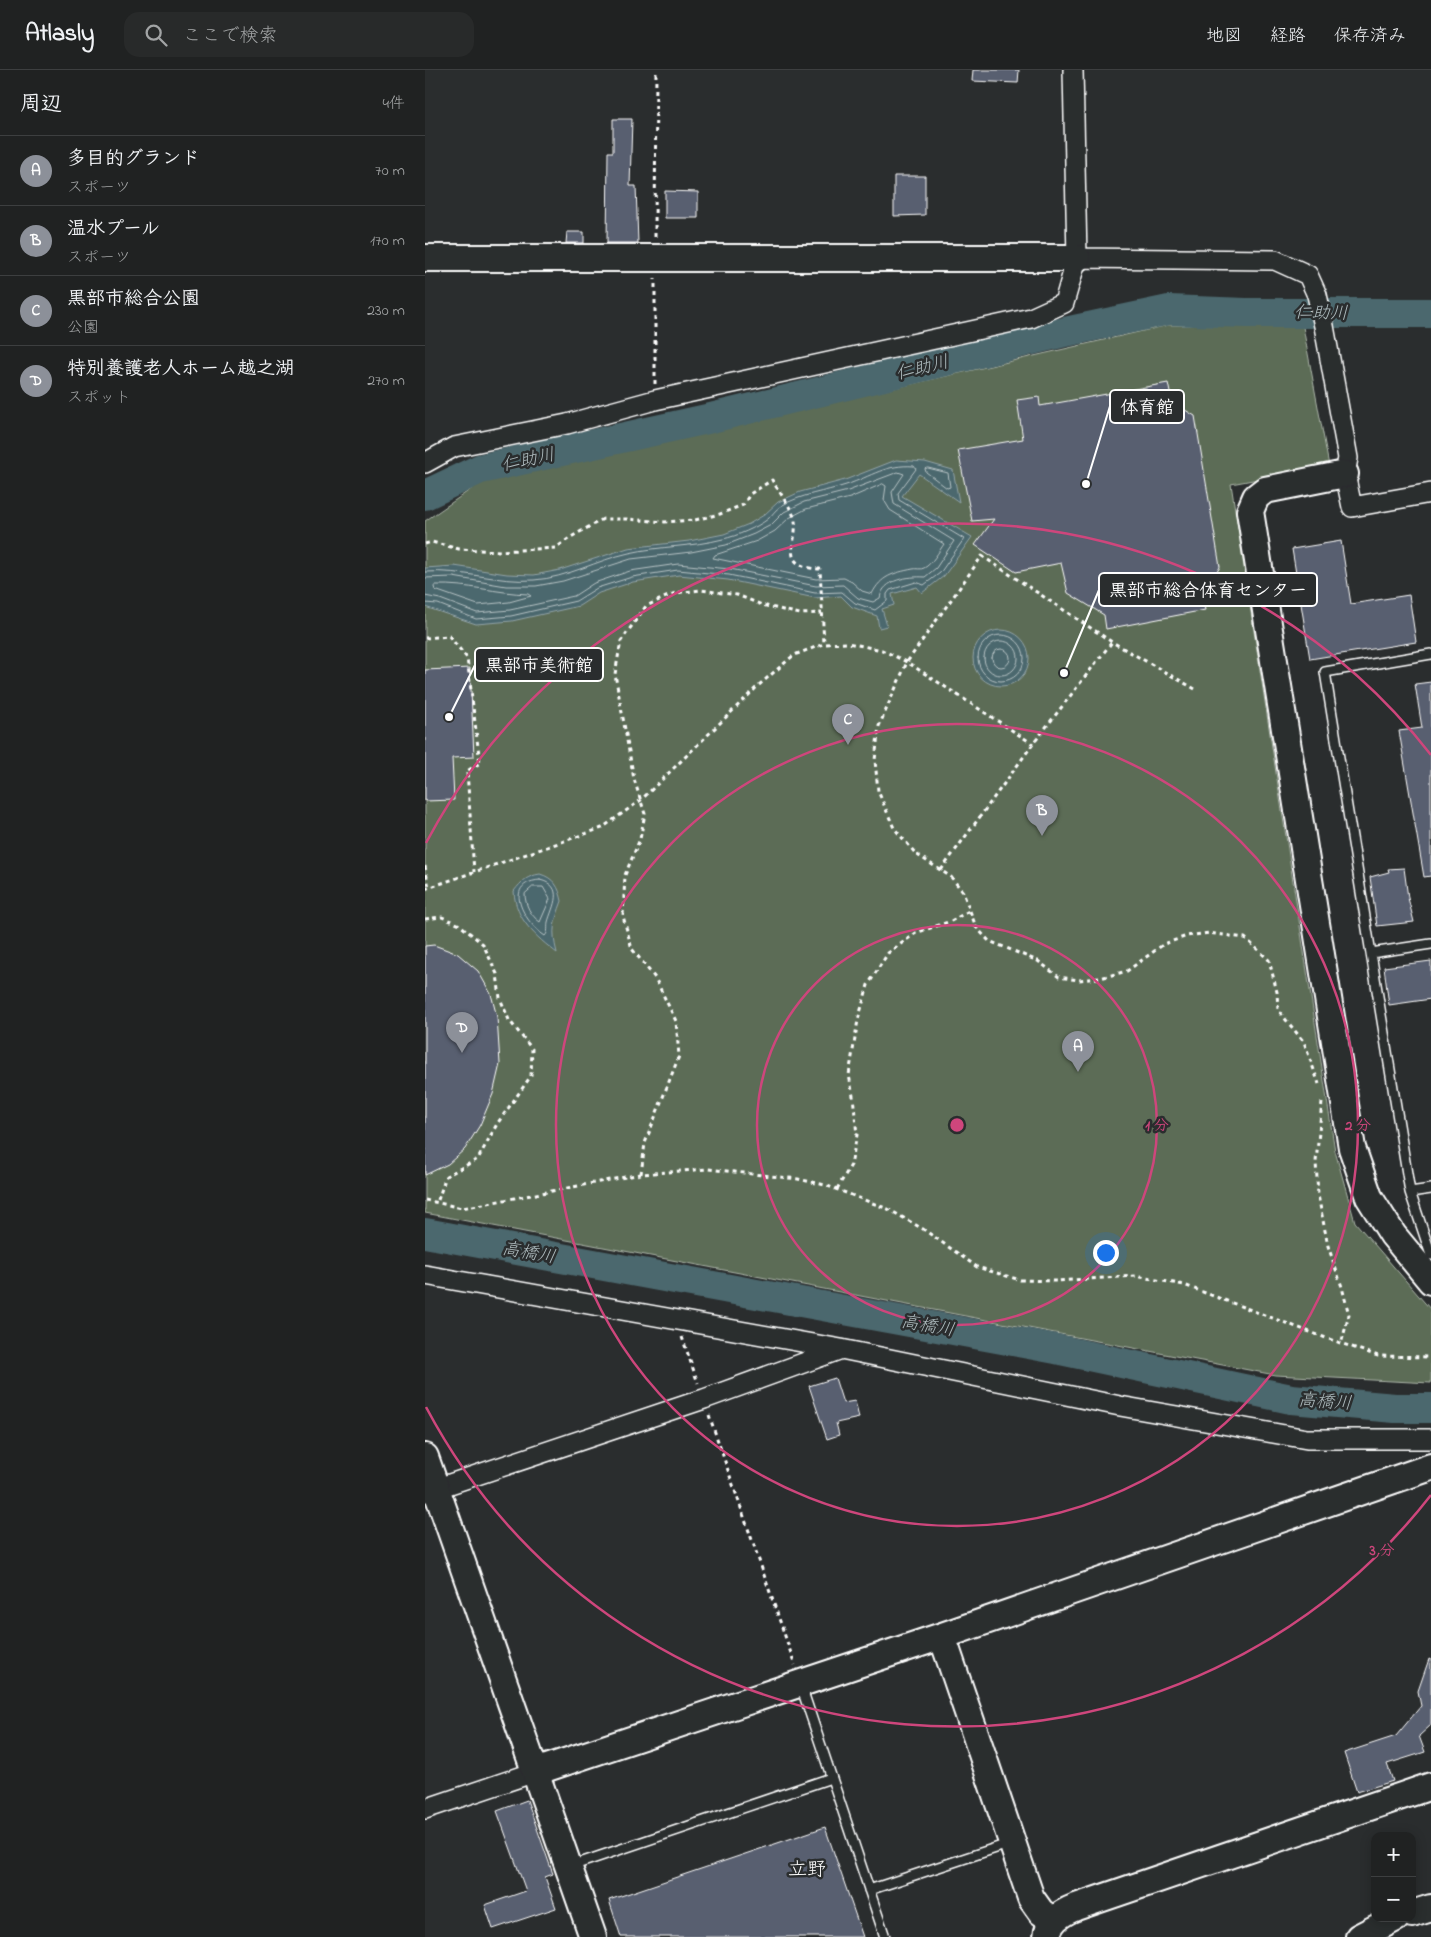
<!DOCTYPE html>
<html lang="ja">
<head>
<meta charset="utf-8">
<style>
  body { margin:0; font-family:"Indie Flower","Klee One",sans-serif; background:#282a2a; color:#f1f3f6 }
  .controls { position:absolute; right:15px; bottom:15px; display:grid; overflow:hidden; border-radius:10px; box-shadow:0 2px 12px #0003 }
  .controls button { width:45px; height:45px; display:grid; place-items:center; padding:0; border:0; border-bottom:1px solid #3d3f40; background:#202222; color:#f1f3f6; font:25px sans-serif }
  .you { position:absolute; left:680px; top:1182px; width:18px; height:18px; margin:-12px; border:4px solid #fff; border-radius:50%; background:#1a73e8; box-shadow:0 0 0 8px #1a73e833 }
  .badge { display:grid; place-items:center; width:32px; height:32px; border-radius:50%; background:#8c9099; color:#fff; font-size:16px; font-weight:700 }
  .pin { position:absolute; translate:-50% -41px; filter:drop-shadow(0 1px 2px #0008) }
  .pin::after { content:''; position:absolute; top:26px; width:18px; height:15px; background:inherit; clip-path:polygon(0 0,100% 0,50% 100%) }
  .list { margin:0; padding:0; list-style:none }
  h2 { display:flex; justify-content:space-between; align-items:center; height:65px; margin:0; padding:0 20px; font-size:21px }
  h2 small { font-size:16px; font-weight:400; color:#a2a4a5 }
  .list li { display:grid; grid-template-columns:32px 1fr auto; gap:15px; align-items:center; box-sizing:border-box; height:70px; padding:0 20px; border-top:1px solid #3d3f40 }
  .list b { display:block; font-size:19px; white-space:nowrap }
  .list p { margin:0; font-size:16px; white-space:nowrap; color:#a2a4a5 }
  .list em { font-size:16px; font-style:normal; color:#a2a4a5 }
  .icon { flex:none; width:28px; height:28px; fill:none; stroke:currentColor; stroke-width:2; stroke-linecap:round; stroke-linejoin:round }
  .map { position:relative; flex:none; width:1006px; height:1867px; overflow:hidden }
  header { display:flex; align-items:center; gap:30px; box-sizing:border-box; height:70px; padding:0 25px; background:#202222; border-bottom:1px solid #3d3f40 }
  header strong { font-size:24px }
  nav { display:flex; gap:28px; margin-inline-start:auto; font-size:18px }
  .search { width:350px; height:45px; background:#282a2a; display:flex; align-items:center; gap:12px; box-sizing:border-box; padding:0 18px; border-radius:15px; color:#a2a4a5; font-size:19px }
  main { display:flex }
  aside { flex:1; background:#202222 }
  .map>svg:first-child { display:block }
  .green { fill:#5b6c56; stroke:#adb6aa }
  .water { fill:#4b686e; stroke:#93a4a8 }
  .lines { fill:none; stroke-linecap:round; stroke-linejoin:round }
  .shore { stroke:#b7c3c5; stroke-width:1 }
  .river { stroke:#4b686e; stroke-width:30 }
  .building { fill:#585e6f; stroke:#fff }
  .lane-casing { stroke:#fff; stroke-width:12 }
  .street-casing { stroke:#fff; stroke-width:22 }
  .secondary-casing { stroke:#fff; stroke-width:30 }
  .path { stroke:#fff; stroke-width:3; stroke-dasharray:4 4; stroke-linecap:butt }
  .lane { stroke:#2a2d2e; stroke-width:9 }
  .street { stroke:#2a2d2e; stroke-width:19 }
  .secondary { stroke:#2a2d2e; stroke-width:26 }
  .ring { fill:none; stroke:#ce467c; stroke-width:2.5 }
  .labels { text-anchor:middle; stroke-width:5; stroke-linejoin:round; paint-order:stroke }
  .water-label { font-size:18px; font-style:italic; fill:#aebbbe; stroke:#2a2d2e }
  .quarter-label { font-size:19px; fill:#fff; stroke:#2a2d2e }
  .centre { fill:#ce467c; stroke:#2a2d2e; stroke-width:2.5 }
  .ring-label { font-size:15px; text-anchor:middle; font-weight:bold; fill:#ce467c; stroke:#2a2d2e; stroke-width:5; stroke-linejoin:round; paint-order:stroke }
  .leader { fill:none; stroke:#fff; stroke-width:2 }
  .callout-dot { fill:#fff; stroke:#2a2d2e; stroke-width:2 }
  .callout { fill:#2a2d2e; stroke:#fff; stroke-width:2 }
  .callout-label { font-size:18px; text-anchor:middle; font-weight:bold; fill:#fff }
</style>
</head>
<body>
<header>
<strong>Atlasly</strong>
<div class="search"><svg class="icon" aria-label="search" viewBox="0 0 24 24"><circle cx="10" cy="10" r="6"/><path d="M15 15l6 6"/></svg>ここで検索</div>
<nav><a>地図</a><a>経路</a><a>保存済み</a></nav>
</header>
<main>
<aside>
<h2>周辺<small>4件</small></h2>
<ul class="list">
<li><span class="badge">A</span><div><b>多目的グランド</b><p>スポーツ</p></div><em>70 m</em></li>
<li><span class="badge">B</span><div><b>温水プール</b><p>スポーツ</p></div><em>170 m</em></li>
<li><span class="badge">C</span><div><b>黒部市総合公園</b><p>公園</p></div><em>230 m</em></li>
<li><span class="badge">D</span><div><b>特別養護老人ホーム越之湖</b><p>スポット</p></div><em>270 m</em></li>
</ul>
</aside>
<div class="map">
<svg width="1006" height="1867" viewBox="0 0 1006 1867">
  <rect width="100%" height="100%" fill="#2a2d2e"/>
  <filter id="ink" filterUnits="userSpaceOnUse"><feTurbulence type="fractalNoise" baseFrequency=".02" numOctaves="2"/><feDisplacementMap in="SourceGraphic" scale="10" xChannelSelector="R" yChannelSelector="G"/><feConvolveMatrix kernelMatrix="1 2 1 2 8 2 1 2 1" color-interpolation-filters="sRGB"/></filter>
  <g filter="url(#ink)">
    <!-- green -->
    <path class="green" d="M 744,255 L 878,257 L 904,396 L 806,414 L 910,1081 L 930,1152 L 1006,1240 L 1006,1313 L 850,1305 L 0,1143 L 0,451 L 55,413 Z"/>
    <!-- water -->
    <path class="water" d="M 471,390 L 500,392 L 528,400 L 534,432 L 494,404 L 477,426 L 547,467 L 519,506 L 497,523 L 492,517 L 467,524 L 469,535 L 457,539 L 462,556 L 454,558 L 452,546 L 427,537 L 416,526 L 390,528 L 303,510 L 254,505 L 208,512 L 174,523 L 154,536 L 87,551 L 51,554 L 0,537 L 0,498 L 29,496 L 82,504 L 109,505 L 135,500 L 203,478 L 264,471 L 299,464 L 324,454 L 339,445 L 353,432 L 375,422 L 420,410 Z
      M548 588a28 28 0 1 1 56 0a28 28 0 1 1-56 0Z
      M 115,804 C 129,808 134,817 137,831 C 129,853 126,859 132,883 C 111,867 90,849 89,821 C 97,811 102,806 115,804 Z"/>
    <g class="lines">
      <!-- shore -->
      <path class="shore" d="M 503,398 L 523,403 L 525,417 L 522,418 L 501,402 L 500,399 Z
        M 458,414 L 461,416 L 459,430 L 465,440 L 519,474 C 514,481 507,494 499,498 C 496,500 491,498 488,499 C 468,503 456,506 447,524 L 437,521 L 427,512 L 419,508 L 391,509 L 288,488 L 290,485 L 332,471 L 350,461 L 364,448 L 381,439 L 425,428 Z
        M 0,502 C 37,499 72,513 109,510 C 142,508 172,490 204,483 C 235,476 267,477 298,469 C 312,466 331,458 343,449 C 347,445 351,439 356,436 C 376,424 400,422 421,415 C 447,406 461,394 489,396 L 491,399 L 473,423 L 474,430 L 539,469 L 515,503 L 499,515 L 491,512 L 465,520 L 462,524 L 462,531 L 450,540 L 430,533 L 417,522 L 390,523 L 304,505 L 253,500 L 207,507 L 172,518 L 151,531 L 86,546 L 51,549 L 13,534 L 0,533
        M 0,508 L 28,507 L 81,516 L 111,516 L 138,511 L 206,489 L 266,482 L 301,475 L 329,464 L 346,455 L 359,442 L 379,432 L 423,421 L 473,402 L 479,404 L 467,422 L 469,434 L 529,471 L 511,498 L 500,507 C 484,506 458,509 455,528 L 448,532 L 433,528 L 418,515 L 391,516 L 305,499 L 253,494 L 205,501 L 169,513 L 149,526 L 85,540 L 52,543 L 15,529 L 0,526
        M 11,515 C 42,514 72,523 103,524 L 106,526 L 84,532 L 53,535 L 10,520 L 9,517 Z
        M553 588a23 23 0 1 1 46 0a23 23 0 1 1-46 0Z
        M559 588a17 17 0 1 1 34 0a17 17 0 1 1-34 0Z
        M567 588a9 9 0 1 1 18 0a9 9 0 1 1-18 0Z
        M 115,810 C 141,816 127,837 123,852 C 122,857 124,862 120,866 C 101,854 75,813 115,810 Z
        M 108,817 L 118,817 L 125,829 L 115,852 C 106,846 100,835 100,824 Z"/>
      <!-- river -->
      <path class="river" d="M 0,425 L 55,399 L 282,349 L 640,262 L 744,240 L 821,243 L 1006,243
        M 0,1163 L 631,1279 L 866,1329 L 970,1338 L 1006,1338"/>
    </g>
    <!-- building -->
    <path class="building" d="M 548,0 L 594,0 L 593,13 L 547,11 Z
      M 188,49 L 207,49 L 205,116 L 211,116 L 213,173 L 182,173 L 183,82 L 188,82 Z
      M 469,106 L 500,106 L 500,145 L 469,146 Z
      M 240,121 L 273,122 L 273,148 L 240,148 Z
      M 142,162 L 159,162 L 159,173 L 141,173 Z
      M 743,313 L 747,332 L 770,346 L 795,497 L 777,525 L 780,540 L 681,559 L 679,545 L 643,523 L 636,493 L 591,502 L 550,475 L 569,449 L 547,451 L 533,380 L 598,369 L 592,330 L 614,327 L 615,336 Z
      M 916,471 L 926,534 L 984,525 L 991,572 L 885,589 L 867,479 Z
      M 45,598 L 49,687 L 27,688 L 29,730 L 0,731 L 0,600 Z
      M 1006,612 L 1006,806 L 999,807 L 974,661 L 997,658 L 990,614 Z
      M 979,798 L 983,828 L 989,852 L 952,856 L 945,807 L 964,802 L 963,799 Z
      M 9,875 L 33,884 L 53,901 L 66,924 L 72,947 L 75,994 L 68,1024 L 55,1055 L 40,1079 L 23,1094 L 0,1105 L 0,876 Z
      M 1006,891 L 1006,929 L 964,935 L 959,897 Z
      M 410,1308 L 418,1333 L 430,1331 L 434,1348 L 411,1353 L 414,1365 L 402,1369 L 384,1316 Z
      M 1004,1589 L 1006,1590 L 1006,1655 L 994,1666 L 1000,1682 L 962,1694 L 968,1711 L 932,1722 L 919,1683 L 971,1666 L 996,1636 L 993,1621 Z
      M 102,1730 L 128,1804 L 120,1807 L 131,1838 L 68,1859 L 60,1835 L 101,1821 L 72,1741 Z
      M 400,1757 L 438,1867 L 196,1867 L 184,1830 Z"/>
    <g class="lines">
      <!-- lane casing -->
      <g class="lane-casing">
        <path id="lane" d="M 1006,584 L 900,602 L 985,1122 L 1006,1185
          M 946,883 L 1006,874
          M 985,1122 L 1006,1119
          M 376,1616 L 460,1867
          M 146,1796 L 406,1708
          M 444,1820 L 586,1773"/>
      </g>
      <!-- street casing -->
      <g class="street-casing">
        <path id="street" d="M 652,188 L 850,190 L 883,205 L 892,225 L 899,256 L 923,388 L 920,404 L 927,437 L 1006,423
          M 0,393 L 29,377 L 142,354 L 230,330 L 606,248 L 639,233 L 652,188 L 648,0
          M 0,1205 L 416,1279 L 695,1336 L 882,1369 L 1006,1369
          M 1,1422 L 279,1329 L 414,1280
          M 0,1739 L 110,1702"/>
      </g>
      <!-- secondary casing -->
      <g class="secondary-casing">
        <path id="secondary" d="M 0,188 L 652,188
          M 920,404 L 840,420 L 831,427 L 825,441 L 927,1078 L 944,1127 L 968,1165 L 1006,1211
          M 0,1387 L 168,1867
          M 517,1566 L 606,1828 L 616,1842 L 629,1851
          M 110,1702 L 517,1566 L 1006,1397
          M 987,1844 L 1006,1838
          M 622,1867 C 623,1851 638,1842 651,1837 L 1006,1716
          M 934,1867 L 971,1848"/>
      </g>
      <!-- path -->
      <path class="path" d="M 230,167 L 231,0
        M 230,314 L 230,208
        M 0,474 L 7,472 L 34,479 L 75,481 L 131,478 L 146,467 L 178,449 L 202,449 L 240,452 L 270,450 L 295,444 L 318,435 L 325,424 L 347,410 C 352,419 369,441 370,451 C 373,474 352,496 395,499 L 399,574
        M 0,568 L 24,566 L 42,588 L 55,693 L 42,701 L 49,802
        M 770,619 L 687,572 L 557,486 L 482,592 L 454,656 L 450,690 L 453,721 L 469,758 L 491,784 L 526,807 L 538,822 L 551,857 L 564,871 L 613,891 L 634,907 L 653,910 L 675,908 L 702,901 L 739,874 L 762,866 L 784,863 L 820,868 L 844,890 L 852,922 L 853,940 L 879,972 L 894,1014
        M 0,796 L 4,818
        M 516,800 L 608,674 L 687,572
        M 0,819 L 177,758 L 216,730 L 334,615 L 369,585 L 399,574 L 423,573 L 457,580 L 482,592 L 608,674
        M 0,849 L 17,847 L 35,855 L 58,874 L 72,904 L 75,928 L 84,950 L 107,979 L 106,1006 L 72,1054 L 53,1089 L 21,1106 L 12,1133
        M 897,1032 L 891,1092 L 893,1125 L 903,1176 L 917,1217 L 924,1245 L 916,1274
        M 216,1104 L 220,1073 L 254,986 L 251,951 L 230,908 L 207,879 L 198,846 L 200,805 L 215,769 L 220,744 L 209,709 L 190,604 L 196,571 L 221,536 L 250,523 L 276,520 L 312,525 L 337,535 L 375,544 L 397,543
        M 412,1119 L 426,1095 L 432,1065 L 428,1026 L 424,1005 L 433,950 L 443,915 L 463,883 L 491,863 L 526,851 L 544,841
        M 0,1130 L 37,1138 L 216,1104 L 283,1099 L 373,1109 L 400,1115 L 463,1139 L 498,1159 L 552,1197 L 595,1210 L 631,1211 L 711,1206 L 759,1215 L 901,1268 L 953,1286 L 1006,1287
        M 257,1267 L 273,1313
        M 284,1345 L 370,1595"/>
      <!-- lane -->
      <use href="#lane" class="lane"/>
      <!-- street -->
      <use href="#street" class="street"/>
      <!-- secondary -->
      <use href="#secondary" class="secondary"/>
    </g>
  </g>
  <!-- distance rings -->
  <g class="ring">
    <circle cx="532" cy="1055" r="200"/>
    <circle cx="532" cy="1055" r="401"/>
    <path d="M1006 1425A601 601 0 0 1 1 1337M1 773A601 601 0 0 1 1006 685"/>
  </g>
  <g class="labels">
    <!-- water labels -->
    <g class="water-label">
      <text transform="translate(896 242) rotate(1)" y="6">仁助川</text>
      <text transform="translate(497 297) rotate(-14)" y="6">仁助川</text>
      <text transform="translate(103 389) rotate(-12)" y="6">仁助川</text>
      <text transform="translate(104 1182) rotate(10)" y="6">高橋川</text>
      <text transform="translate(503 1255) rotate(10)" y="6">高橋川</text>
      <text transform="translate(900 1331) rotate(4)" y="6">高橋川</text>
    </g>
    <!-- quarter labels -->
    <g class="quarter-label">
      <text x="382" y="1805">立野</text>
    </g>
  </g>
  <circle cx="532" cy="1055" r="8" class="centre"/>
  <g class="ring-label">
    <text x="732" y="1060">1 分</text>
    <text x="933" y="1060">2 分</text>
    <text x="957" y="1485">3 分</text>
  </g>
  <!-- callouts -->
  <path class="leader" d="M661 414L685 336M639 603L674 520M24 647L50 595"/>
  <g class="callout-dot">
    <circle cx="661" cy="414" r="5"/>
    <circle cx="639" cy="603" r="5"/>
    <circle cx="24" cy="647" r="5"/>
  </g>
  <g class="callout">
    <rect x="685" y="320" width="74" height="33" rx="5"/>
    <rect x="674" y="503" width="218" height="33" rx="5"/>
    <rect x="50" y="578" width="128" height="33" rx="5"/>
  </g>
  <g class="callout-label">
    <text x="722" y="343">体育館</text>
    <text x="783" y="526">黒部市総合体育センター</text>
    <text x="114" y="601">黒部市美術館</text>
  </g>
</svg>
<div class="controls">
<button>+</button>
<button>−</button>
</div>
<div class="you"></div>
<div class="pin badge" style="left:653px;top:1002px">A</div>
<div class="pin badge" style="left:617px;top:766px">B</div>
<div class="pin badge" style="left:423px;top:675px">C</div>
<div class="pin badge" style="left:37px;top:983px">D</div>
</div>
</main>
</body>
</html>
